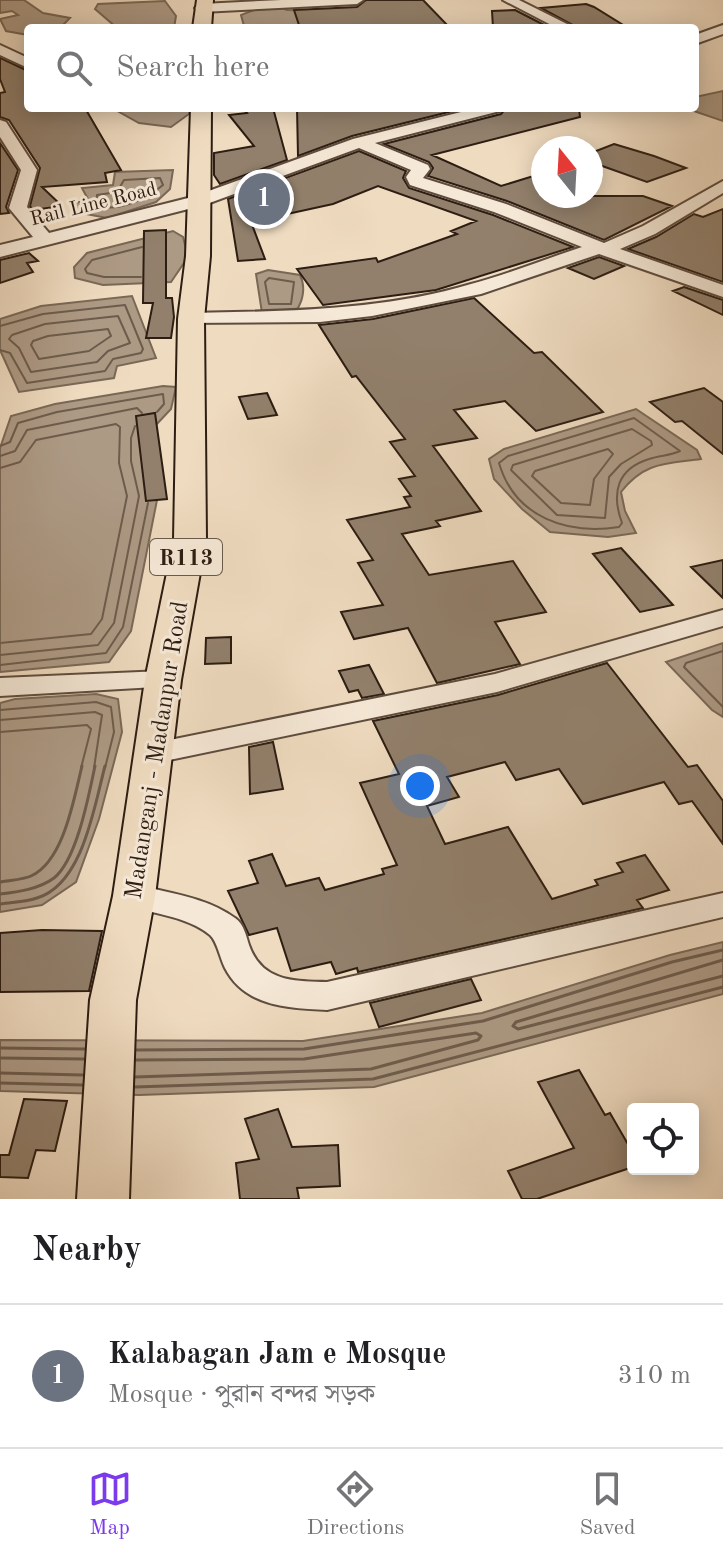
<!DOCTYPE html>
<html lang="en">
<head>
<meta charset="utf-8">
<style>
  body { margin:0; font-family:"Old Standard TT","Noto Serif Bengali",serif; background:#f2f2f2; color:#202124 }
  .controls { position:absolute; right:24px; bottom:24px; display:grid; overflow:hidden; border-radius:8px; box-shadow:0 4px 20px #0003 }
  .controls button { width:72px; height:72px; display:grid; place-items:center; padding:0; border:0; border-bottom:2px solid #e0e0e0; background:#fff; color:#202124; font:40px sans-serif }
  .compass { position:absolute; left:531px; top:136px; width:72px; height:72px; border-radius:50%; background:#fff; box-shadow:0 4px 20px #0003; rotate:342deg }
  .you { position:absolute; left:420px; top:786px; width:28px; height:28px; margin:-20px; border:6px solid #fff; border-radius:50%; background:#1a73e8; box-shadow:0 0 0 12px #1a73e833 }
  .badge { display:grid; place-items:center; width:52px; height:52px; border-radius:50%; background:#7c3aed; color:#fff; font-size:26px; font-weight:700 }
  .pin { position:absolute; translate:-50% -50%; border:4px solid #fff; box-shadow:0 2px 8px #0006 }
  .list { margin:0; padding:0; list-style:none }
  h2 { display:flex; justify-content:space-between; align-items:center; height:104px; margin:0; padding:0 32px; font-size:34px }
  h2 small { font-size:26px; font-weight:400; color:#757577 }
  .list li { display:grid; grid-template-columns:52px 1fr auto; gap:24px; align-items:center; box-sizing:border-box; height:144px; padding:0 32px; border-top:2px solid #e0e0e0 }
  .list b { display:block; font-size:30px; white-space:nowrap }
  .list p { margin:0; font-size:26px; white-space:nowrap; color:#757577 }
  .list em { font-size:26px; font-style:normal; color:#757577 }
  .icon { flex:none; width:44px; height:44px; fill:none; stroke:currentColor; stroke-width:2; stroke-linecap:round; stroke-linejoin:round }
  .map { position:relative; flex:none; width:723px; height:1199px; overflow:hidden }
  .search { position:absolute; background:#fff; box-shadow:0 4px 20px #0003; left:24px; right:24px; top:24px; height:88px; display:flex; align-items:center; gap:20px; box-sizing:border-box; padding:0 28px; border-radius:8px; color:#757577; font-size:30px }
  .sheet { height:248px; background:#fff }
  nav { display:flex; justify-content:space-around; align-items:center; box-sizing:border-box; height:112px; border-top:2px solid #e0e0e0; background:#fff; font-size:22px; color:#757577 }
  nav a { display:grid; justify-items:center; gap:4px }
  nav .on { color:#7c3aed }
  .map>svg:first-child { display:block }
  .water { fill:#ad9a85; stroke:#7a6857; stroke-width:2 }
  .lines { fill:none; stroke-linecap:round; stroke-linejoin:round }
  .shore-far1 { stroke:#6d5c4c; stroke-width:2 }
  .shore { stroke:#6d5c4c; stroke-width:3 }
  .building { fill:#92806c; stroke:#2d1d12; stroke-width:2 }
  .minor-casing { stroke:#5e4c3e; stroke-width:4 }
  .major-casing { stroke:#2d1d12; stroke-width:4 }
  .minor { fill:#f5e8d6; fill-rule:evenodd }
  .major { fill:#efdbc0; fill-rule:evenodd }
  .labels { text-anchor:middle; stroke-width:6; stroke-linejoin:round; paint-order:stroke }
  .far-street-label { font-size:20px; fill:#2d1d12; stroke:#f5e8d6 }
  .shield { fill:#f5e8d6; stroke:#695a4d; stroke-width:2 }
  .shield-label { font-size:22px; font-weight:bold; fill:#2d1d12 }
  .street-label { font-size:24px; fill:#2d1d12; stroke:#f5e8d6 }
</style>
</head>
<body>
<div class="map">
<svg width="723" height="1199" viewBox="0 0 723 1199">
  <rect width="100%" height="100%" fill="#efdbc0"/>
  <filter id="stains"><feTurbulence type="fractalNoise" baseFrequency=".0025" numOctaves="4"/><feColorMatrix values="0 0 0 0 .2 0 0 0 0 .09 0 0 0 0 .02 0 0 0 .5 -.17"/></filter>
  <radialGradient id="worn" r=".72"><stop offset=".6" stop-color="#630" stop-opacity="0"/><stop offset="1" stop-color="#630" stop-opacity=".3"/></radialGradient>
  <!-- water -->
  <path class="water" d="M 0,0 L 24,0 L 43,13 L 70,18 L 60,28 L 28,28 L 28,35 L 6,31 L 0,19 L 18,15 L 12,11 L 0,13 Z
    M 165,1 L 176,16 L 174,28 L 117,28 L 95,9 L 98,4 Z
    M 280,7 L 287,10 L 327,11 L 351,28 L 244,26 L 241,15 L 259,8 Z
    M 723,91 L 723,121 L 685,108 L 695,108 L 695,97 Z
    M 112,108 L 191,108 L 189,114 L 171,127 L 139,123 Z
    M 173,170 L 170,189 L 156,202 L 107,218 L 76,212 L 70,203 L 89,201 L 82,188 L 113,185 L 115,172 Z
    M 173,231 L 183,237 L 188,257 L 171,282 L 103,285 L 75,278 L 74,267 L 87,253 Z
    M 268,270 L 300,275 C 306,287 303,301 296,311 L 262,313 L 256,274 Z
    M 132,296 L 156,358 L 117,366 L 114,378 L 19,392 L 0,350 L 0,319 L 41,306 Z
    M 163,386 L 176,387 L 171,409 L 155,426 L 158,495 L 131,631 L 109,662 L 0,672 L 0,448 L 11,416 L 55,404 Z
    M 636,409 L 697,450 L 701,459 C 665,464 644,462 621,492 L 625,511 L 636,533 L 608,537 L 550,532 L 522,509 L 494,479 L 489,459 L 504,449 Z
    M 723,643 L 723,717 L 712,710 L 666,662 Z
    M 96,694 L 118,699 L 122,732 L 99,819 L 76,882 L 42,905 L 0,912 L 0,703 L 15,699 Z
    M 723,942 L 723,994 L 374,1087 L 139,1095 L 0,1091 L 0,1040 L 303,1041 L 482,1013 L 670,955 Z"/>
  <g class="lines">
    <!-- shore-far1 -->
    <path class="shore-far1" d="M 160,178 L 163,185 C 145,200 119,212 96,206 L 97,195 L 117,192 L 124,180 Z
      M 141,277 L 104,277 L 87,273 L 85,269 L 92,260 L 142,247
      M 269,278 L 294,282 L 291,304 L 269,304 L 265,282 Z
      M 118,316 L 130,343 L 108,351 L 97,362 L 31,372 L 19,348 L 9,339 L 12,335 L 45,324 Z
      M 0,326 L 43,314 L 125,305 L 143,349 L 141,353 L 113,359 L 105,371 L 27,383 L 10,353 L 0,350
      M 108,329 L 111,336 L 89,351 L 39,359 L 31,345 L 33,341 L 48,336 Z
      M 634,418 L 680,451 C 670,456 660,455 649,459 C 617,469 611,493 622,523 L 619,527 C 568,535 515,518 499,463 L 508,456 Z
      M 632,429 L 651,441 L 652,445 L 621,464 L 609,477 L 605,518 L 557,515 L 511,470 L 513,465 Z
      M 0,446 L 10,442 L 18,423 L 57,412 L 163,394 L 164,404 L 157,412
      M 608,449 L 613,454 L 594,479 L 590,505 L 561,503 L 532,476 L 535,471 Z
      M 0,456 L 15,451 L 27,430 L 137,408 L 142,413
      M 0,468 L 20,462 L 36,440 L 116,424 L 120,427 L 119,463 L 127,496 L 102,619 L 91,634 L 0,643
      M 723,651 L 686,663 L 684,667 L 723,707
      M 0,655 L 98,645 L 114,623 L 139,496 L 131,461 L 131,438 L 135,426
      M 0,665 L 106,653 L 123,627 L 148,503
      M 0,710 L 96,702 L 111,707 L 114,732 L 105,768
      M 0,720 L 95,712 L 102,715 L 94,768
      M 0,732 L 87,725 L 91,729 L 81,768"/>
    <!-- shore -->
    <path class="shore" d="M 0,882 C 10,880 22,880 31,876 C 64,861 74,798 82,766
      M 0,894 C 18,892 39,889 54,878 C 77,860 89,794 95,766
      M 0,904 C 12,902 26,902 37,898 C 83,884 94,807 105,766
      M 723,960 L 516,1022 L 513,1026 L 518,1029 L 723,976
      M 0,1048 L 85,1049
      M 136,1050 L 304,1049 L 483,1021 L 672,962 L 723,950
      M 0,1058 L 84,1059
      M 0,1073 L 83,1075
      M 135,1077 L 371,1069 L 478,1040 L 481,1036 L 476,1033 L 304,1059 L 136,1060
      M 0,1083 L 82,1085
      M 135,1087 L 373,1079 L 723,987"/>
  </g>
  <!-- building -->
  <path class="building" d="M 366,0 L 423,0 L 450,28 L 300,28 L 294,10 L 357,7 Z
    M 586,4 L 594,7 L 628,28 L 578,28 L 541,8 Z
    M 515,10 L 550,28 L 493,28 L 492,11 Z
    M 0,58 L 28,71 L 28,110 L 85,108 L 121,170 L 105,173 L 107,182 L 42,187 L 62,206 L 33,210 L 30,206 L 40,168 L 9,120 L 0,117 L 0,93 L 5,92 L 0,79 Z
    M 243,108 L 273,108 L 287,160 L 220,184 L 214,175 L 214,153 L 254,146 L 229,115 L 247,113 Z
    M 297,108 L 465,108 L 352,136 L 298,156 Z
    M 506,108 L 579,108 L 580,117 L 432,155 L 501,186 L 543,173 L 543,196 L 643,196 L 672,206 L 604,240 L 507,201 L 428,176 L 433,168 L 429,162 L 384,144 L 501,114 Z
    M 0,143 L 18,170 L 6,207 L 9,213 L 0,214 Z
    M 614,144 L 654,156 L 686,168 L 647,182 L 591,162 L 591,153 Z
    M 359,151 L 406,171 L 403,178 L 409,188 L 493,215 L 573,247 L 436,290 L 323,305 L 297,269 L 376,258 L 378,262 L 457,234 L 451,231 L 476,221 L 378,186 L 333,204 L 251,222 L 265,259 L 238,261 L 228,199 Z
    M 723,209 L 723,282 L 628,249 L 656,237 L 694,214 L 703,217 Z
    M 166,230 L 166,298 L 172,298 L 174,317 L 171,338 L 146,338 L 153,303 L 143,303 L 144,231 Z
    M 29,253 L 38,261 L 27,263 L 33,272 L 0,283 L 0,260 Z
    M 599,257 L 624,266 L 594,279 L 568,268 Z
    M 684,287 L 723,300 L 723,315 L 673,291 Z
    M 474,298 L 534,353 L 542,352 L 603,412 L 536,431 L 505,401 L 454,410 L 477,438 L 433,446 L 481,511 L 436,521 L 440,526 L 402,534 L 429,575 L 513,561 L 546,612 L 495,622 L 520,664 L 437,683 L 408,628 L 354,639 L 341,612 L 383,605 L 358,563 L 373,560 L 347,520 L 410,507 L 404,497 L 411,496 L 399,479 L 415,476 L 390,442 L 405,439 L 356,376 L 352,377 L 319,325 L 373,319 Z
    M 704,388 L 723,402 L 723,454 L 682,421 L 675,422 L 650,402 Z
    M 267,393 L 277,415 L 248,419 L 239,397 Z
    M 155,413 L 167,499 L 146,501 L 136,416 Z
    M 621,548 L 673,605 L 640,612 L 593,554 Z
    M 723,560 L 723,598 L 691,567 Z
    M 231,637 L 231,663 L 205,664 L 206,638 Z
    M 607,663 L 688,767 L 697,765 L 723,801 L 723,844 L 692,801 L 679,804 L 664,782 L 583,804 L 559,769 L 516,780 L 505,762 L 447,777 L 459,797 L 427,806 L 445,844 L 508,827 L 552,899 L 598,885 L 595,880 L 623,872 L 617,863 L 645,855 L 669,890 L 637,900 L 643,908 L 358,972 L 357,968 L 336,974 L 331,962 L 291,971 L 277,928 L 249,935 L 228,891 L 258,883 L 249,861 L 272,854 L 286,886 L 319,878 L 325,890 L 384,874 L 382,869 L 397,865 L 360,783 L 399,774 L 373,721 L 498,695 Z
    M 369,665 L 384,694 L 362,698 L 358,690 L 349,692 L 339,671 Z
    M 273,742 L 283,789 L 250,794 L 249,747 Z
    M 42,930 L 102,931 L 89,991 L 0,992 L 0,933 Z
    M 471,979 L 481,1000 L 379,1027 L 370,1003 Z
    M 579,1070 L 605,1115 L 610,1113 L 633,1153 L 633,1167 L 537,1199 L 522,1199 L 508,1171 L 574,1148 L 538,1082 Z
    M 24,1099 L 67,1101 L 55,1151 L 36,1150 L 28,1178 L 0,1177 L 0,1155 L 9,1155 Z
    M 278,1109 L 292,1147 L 338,1145 L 340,1186 L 297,1188 L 299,1199 L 240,1199 L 236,1163 L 259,1159 L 245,1119 Z"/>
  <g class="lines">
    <!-- minor casing -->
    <g class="minor-casing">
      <path id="minor" d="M 281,0 L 363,0 L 357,4 L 202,12 L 195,8 L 202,4 Z
        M 503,0 L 519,0 L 575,28 L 557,28 Z
        M 723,25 L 723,34 L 695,44 L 695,35 Z
        M 0,45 L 28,58 L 28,68 L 0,55 Z
        M 477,108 L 503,108 L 500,111 L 375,143 L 428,165 L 430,169 L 423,178 L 506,204 L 604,243 L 643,226 L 723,181 L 723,193 L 655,234 L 620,249 L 723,285 L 723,297 L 599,254 L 481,294 L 372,316 L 320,322 L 184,323 L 181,319 L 184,315 L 191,313 C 285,311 380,311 471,284 C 509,274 545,259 582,247 L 494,212 L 410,185 L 406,177 L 411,170 L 359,148 L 204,205 L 0,257 L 0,245 L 33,237 L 9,208 L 21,170 L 0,137 L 0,120 L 6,122 L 37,170 L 27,207 L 49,233 L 192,197 L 353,139 Z
        M 723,610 L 723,626 L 497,692 L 155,763 L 145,760 L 140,753 L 145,746 L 155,743 L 495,674 Z
        M 163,671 L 173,674 L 177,680 L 173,686 L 0,696 L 0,678 Z
        M 134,884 C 168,893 206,897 235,918 C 244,924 246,936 249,945 C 262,982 294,981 327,982 L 723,893 L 723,917 L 327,1010 C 288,1008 245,1007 225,968 C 220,958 217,941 210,935 C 187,916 150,913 123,905 L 118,896 L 123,887 Z"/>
    </g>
    <!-- major casing -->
    <g class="major-casing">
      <path id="major" d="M 197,0 L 213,0 L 211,28 L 193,28 Z
        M 191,108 L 211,108 L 210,256 L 204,319 L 206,539 L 181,680 L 155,896 L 136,1000 L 129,1199 L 77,1199 L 90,1000 L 113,896 L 145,680 L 174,539 L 178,319 L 186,256 Z"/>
    </g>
    <!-- minor -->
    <use href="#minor" class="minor"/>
    <!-- major -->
    <use href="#major" class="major"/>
  </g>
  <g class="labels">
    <!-- far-street labels -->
    <g class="far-street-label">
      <text transform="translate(93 203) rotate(-14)" y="7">Rail Line Road</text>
    </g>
    <!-- shield labels -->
    <rect class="shield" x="150" y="539" width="72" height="36" rx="6"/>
    <g class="shield-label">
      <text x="186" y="565">R113</text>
    </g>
    <!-- street labels -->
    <g class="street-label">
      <text transform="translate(156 750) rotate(-81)" y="8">Madanganj - Madanpur Road</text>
    </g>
  </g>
  <rect width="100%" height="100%" filter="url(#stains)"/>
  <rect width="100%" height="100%" fill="url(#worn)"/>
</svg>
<div class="controls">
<button><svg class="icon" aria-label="locate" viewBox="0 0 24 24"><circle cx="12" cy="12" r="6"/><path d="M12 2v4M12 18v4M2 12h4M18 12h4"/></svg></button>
</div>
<svg class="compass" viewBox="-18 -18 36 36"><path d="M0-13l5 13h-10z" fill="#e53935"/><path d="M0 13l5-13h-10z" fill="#757577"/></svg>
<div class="you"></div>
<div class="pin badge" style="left:264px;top:199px;background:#6b7280">1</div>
<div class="search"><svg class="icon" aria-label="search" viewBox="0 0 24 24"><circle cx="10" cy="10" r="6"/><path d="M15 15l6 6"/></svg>Search here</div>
</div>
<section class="sheet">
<h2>Nearby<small></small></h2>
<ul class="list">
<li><span class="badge" style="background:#6b7280">1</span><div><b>Kalabagan Jam e Mosque</b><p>Mosque · পুরান বন্দর সড়ক</p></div><em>310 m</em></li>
</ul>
</section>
<nav>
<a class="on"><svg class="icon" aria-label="map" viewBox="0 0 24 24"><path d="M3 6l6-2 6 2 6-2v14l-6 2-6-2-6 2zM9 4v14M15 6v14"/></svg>Map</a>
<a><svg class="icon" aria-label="directions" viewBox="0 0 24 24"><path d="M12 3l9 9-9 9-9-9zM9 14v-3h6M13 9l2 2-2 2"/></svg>Directions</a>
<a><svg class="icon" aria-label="saved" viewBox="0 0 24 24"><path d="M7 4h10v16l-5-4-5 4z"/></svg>Saved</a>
</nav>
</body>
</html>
